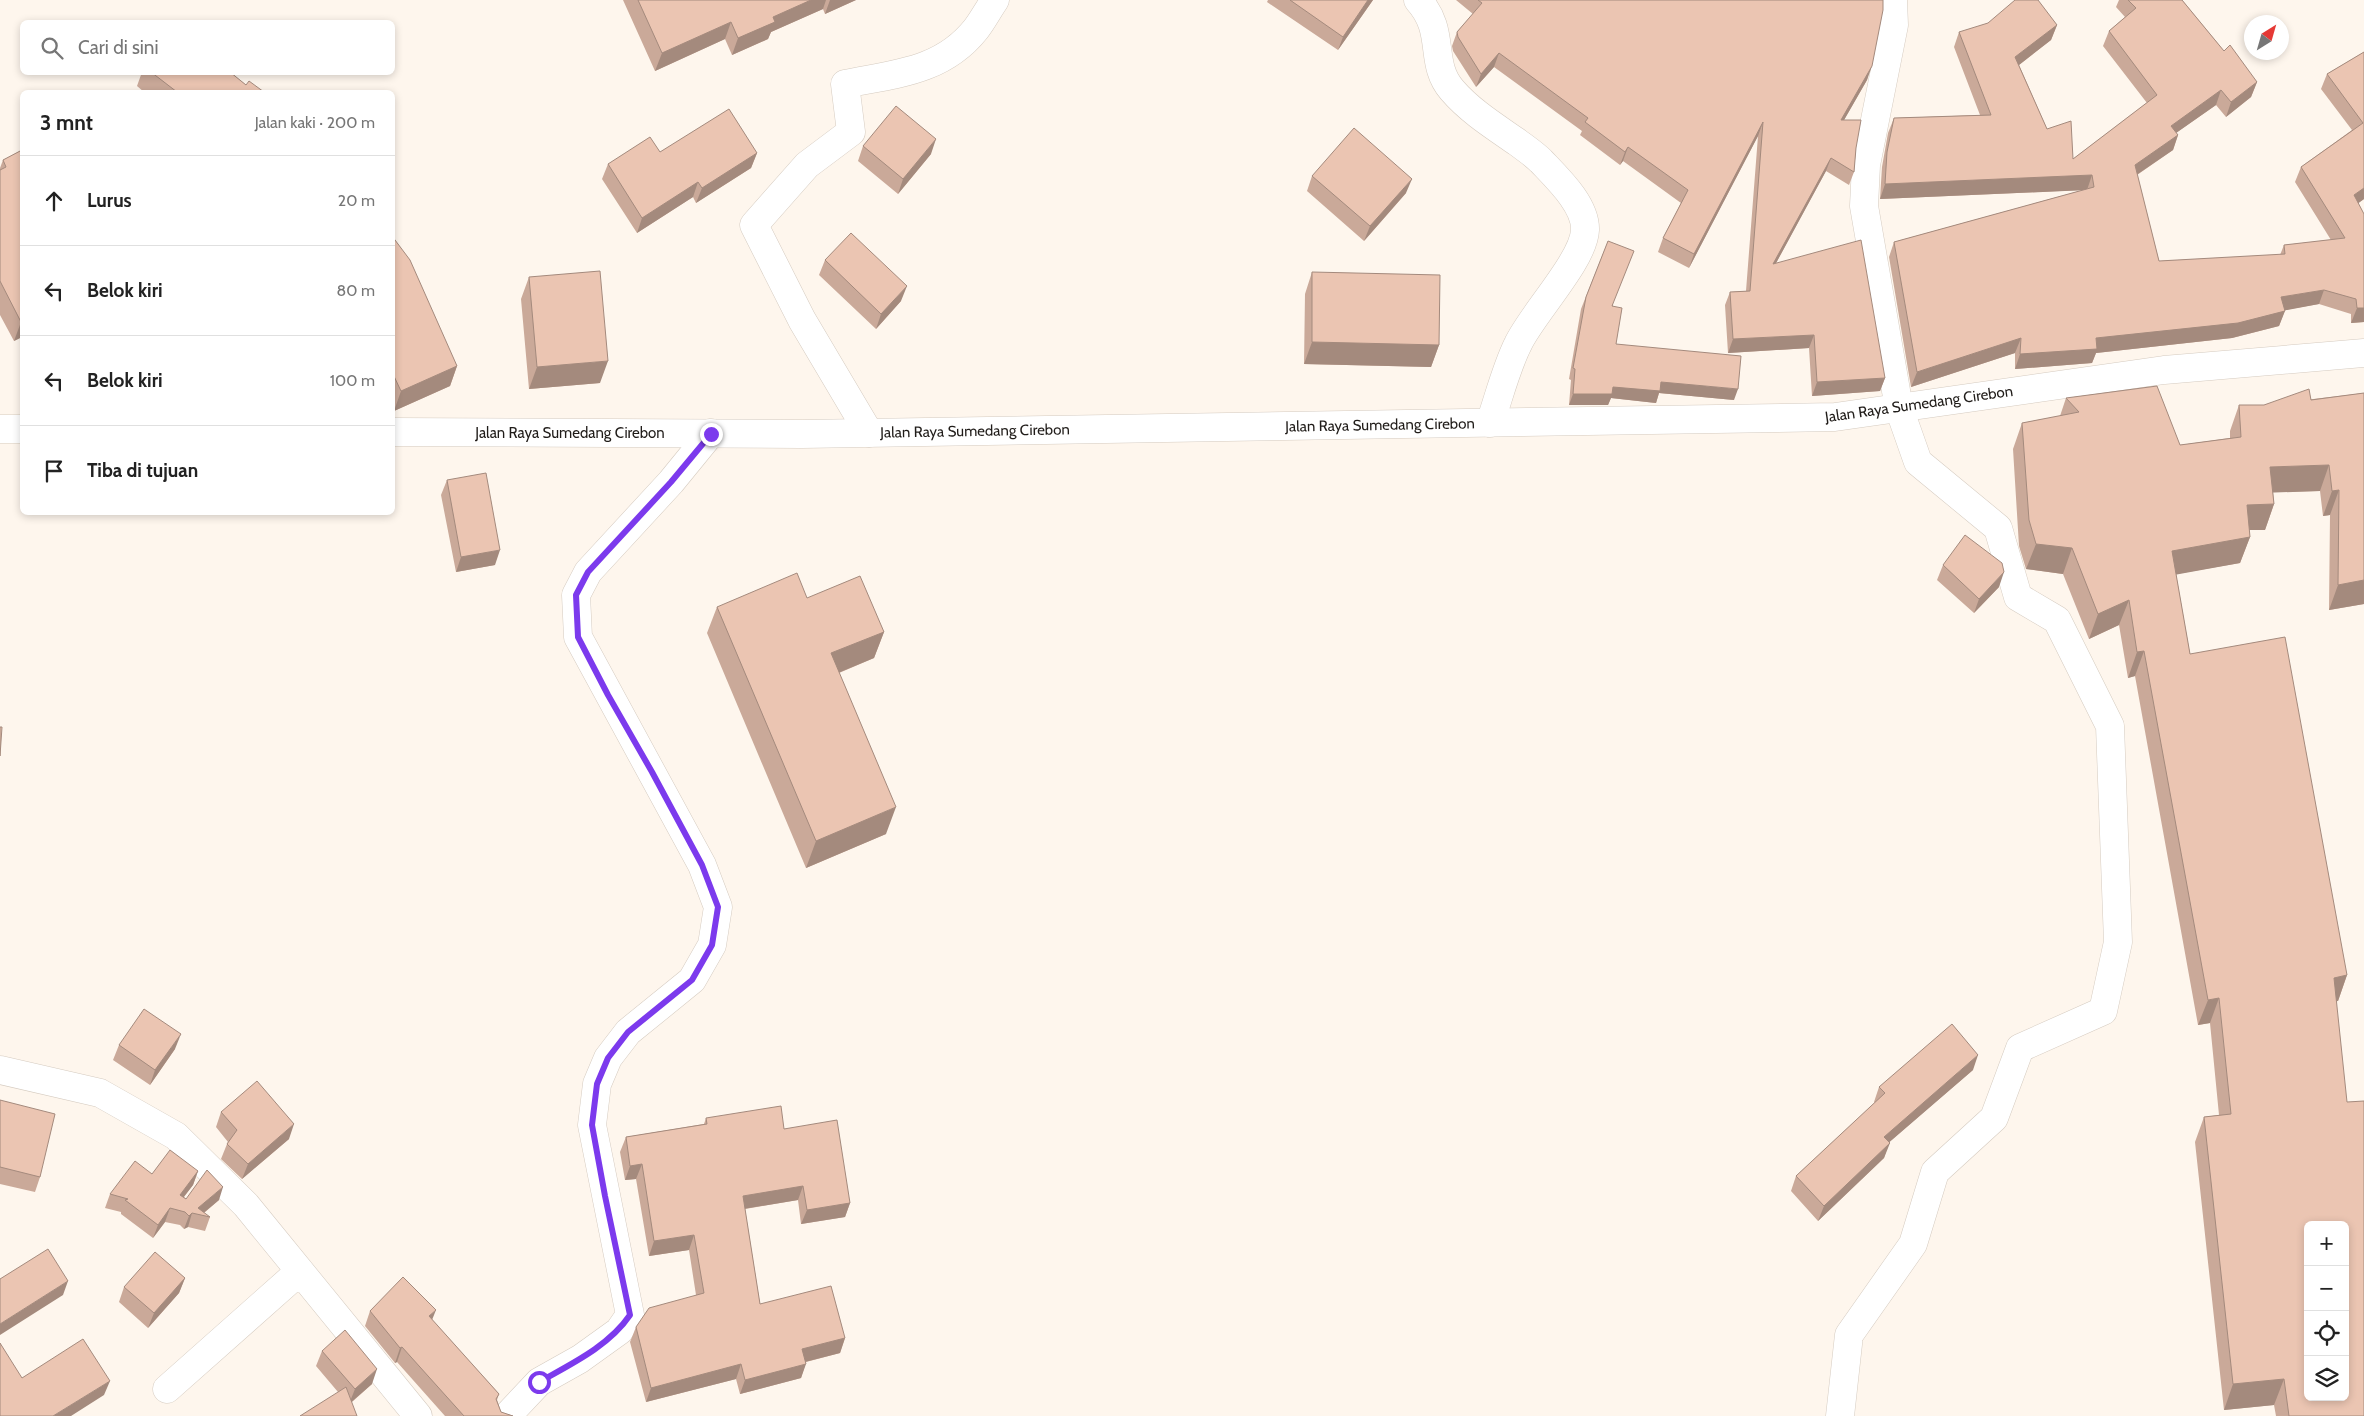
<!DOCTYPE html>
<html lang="id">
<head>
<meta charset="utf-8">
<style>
  body { margin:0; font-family:Cabin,sans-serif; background:#f6f6f6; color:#222 }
  .controls { position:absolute; right:15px; bottom:15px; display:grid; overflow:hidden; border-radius:8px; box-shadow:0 2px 8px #0003 }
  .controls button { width:45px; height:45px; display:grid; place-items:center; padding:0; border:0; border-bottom:1px solid #e0e0e0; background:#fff; color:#222; font:25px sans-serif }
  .compass { position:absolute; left:2244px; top:15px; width:45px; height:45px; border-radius:50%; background:#fff; box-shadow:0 2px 8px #0003; rotate:37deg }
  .stop { position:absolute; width:15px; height:15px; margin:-11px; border:4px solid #7c3aed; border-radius:50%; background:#fff }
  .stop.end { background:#7c3aed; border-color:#fff; box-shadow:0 1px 5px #0008 }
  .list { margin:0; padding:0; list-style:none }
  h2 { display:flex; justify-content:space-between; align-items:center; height:65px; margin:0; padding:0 20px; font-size:21px }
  h2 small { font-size:16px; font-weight:400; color:#767676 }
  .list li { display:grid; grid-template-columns:32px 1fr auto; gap:15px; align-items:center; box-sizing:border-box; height:90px; padding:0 20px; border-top:1px solid #e0e0e0 }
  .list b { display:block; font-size:19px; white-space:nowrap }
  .list em { font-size:16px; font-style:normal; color:#767676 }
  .icon { flex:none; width:28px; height:28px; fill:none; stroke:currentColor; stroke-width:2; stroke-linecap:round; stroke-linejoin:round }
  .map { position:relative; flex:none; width:2364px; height:1416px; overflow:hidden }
  .search { position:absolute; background:#fff; box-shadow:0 2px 8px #0003; left:20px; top:20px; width:375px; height:55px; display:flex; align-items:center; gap:12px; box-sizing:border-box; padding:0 18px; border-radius:8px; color:#767676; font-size:19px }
  .panel { position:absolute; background:#fff; box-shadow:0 2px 8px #0003; left:20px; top:90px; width:375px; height:425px; border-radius:8px }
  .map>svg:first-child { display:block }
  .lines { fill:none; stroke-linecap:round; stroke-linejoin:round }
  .street-casing { stroke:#d5cbc0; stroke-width:29 }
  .highway-casing { stroke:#d5cbc0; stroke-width:29 }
  .street { stroke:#fff; stroke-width:28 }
  .highway { stroke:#fff; stroke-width:28 }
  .wall { fill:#caa999 }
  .shaded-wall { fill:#a48a7d }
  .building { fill:#ebc5b2; stroke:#a48a7d; fill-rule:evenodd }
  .route { stroke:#7c3aed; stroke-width:6 }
  .labels { text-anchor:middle; stroke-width:4; stroke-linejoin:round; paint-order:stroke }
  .street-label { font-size:15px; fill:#201c19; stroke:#fff }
</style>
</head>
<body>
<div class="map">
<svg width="2364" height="1416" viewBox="0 0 2364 1416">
  <rect width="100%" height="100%" fill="#fef6ed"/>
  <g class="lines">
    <!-- street casing -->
    <g class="street-casing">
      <path id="street" d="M 1418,0 C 1447,32 1428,62 1452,90 C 1470,111 1494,126 1517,142 C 1525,148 1534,154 1541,161 C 1557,178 1586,205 1585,230 C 1584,260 1532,314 1518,344 C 1506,368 1499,397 1490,423
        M 869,433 L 802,320 L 754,225 L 807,165 L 851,132 L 845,84 C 894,74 942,72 976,29 C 983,20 988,10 995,0
        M 0,1070 L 100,1093 L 176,1136 L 246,1205 L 418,1416
        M 167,1389 L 300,1271
        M 507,1416 L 539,1382 L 580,1359 L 619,1331 L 630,1315 L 592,1125 L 597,1084 L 608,1058 L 628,1032 L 692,980 L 712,945 L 718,907 L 702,865 L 578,637 L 576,595 L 588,572 L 671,482 L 711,433
        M 1840,1416 L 1849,1335 L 1913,1244 L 1935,1172 L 1994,1118 L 2020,1048 L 2103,1011 L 2118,942 L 2110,726 L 2057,620 L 2018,597 L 1998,528 L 1918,462 L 1899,408 L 1864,206 L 1866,165 L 1894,25 L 1893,0"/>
    </g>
    <!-- highway casing -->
    <g class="highway-casing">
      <path id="highway" d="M 0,429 L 22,429
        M 392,432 L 802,434 L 1835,417 L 2164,370 L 2364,353"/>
    </g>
    <!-- street -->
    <use href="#street" class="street"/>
    <!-- highway -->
    <use href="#highway" class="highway"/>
  </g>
  <!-- wall -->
  <path class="wall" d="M 623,0 L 856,0 L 825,14 L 823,9 L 771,32 L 768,39 L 732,55 L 725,39 L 655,71 Z
    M 1268,0 L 1373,0 L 1338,50 L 1267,2 Z
    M 1456,0 L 1883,0 L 1867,80 L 1844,120 L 1856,148 L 1854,172 L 1849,185 L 1826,171 L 1776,263 L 1885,378 L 1880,391 L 1812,396 L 1809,348 L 1728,353 L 1725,305 L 1730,292 L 1746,291 L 1758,136 L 1689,268 L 1658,252 L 1663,238 L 1681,203 L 1623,161 L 1620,165 L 1580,135 L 1582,131 L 1494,67 L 1476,87 L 1453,51 L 1452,46 L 1457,32 L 1473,14 Z
    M 2119,0 L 2182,0 L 2224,51 L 2257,82 L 2251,97 L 2226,117 L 2216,105 L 2176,133 L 2178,135 L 2173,150 L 2137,175 L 2159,261 L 2280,255 L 2284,245 L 2331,240 L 2295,182 L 2301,167 L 2352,130 L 2321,89 L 2327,74 L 2364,52 L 2364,199 L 2358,203 L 2364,322 L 2351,323 L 2351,314 L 2319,304 L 2285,310 L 2279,326 L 2232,338 L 2096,353 L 2092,363 L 2015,369 L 2015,353 L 1911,387 L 1889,257 L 1894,242 L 2083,190 L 1880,199 L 1882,167 L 1888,133 L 1894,118 L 1980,115 L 1954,47 L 1959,32 L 2057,25 L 2051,40 L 2019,65 L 2047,129 L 2073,159 L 2147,103 L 2103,46 L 2109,31 L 2125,17 L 2116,7 Z
    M 142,72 L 230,72 L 246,85 L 264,92 L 144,92 L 137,86 Z
    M 863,146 L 931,154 L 898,194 L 858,161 Z
    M 22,150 L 22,337 L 14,341 L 0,315 L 0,168 L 3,160 Z
    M 660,152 L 757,153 L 751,168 L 696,203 L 693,197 L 637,233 L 602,179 L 608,164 Z
    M 1312,176 L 1406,193 L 1364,241 L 1307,191 Z
    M 392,236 L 457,366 L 450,386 L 394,411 L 392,408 Z
    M 1608,241 L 1616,344 L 1734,400 L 1659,393 L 1656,403 L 1611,398 L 1608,405 L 1569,405 L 1571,380 L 1569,379 L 1581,309 Z
    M 825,260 L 901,301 L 876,329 L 819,275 Z
    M 1312,272 L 1439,345 L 1431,367 L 1304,364 L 1305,294 Z
    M 529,277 L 600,383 L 529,389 L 521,299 Z
    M 2364,393 L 2364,604 L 2329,610 L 2330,515 L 2323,516 L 2320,491 L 2273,492 L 2274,504 L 2265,530 L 2249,530 L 2250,537 L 2240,563 L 2176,574 L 2190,654 L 2347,975 L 2338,1001 L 2336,1001 L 2364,1416 L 2276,1416 L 2274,1405 L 2224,1410 L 2195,1142 L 2204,1117 L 2219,1115 L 2210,1023 L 2198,1025 L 2135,676 L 2128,678 L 2119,625 L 2089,639 L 2063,574 L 2026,569 L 2019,546 L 2013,449 L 2022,423 L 2060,416 L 2066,398 L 2180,445 L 2230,438 L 2230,431 L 2239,405 L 2264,405 Z
    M 447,480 L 495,565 L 456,572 L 441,495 Z
    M 1943,565 L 1999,587 L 1974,613 L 1937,580 Z
    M 807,598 L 884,632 L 874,658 L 839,673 L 886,834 L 806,868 L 707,633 L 717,607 Z
    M 119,1045 L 175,1049 L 150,1085 L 113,1060 Z
    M 1973,1070 L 1889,1142 L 1884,1158 L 1818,1221 L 1791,1191 L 1796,1176 L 1875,1103 L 1874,1102 L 1879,1087 Z
    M 0,1100 L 40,1177 L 35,1192 L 0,1184 Z
    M 221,1112 L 289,1139 L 242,1179 L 221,1159 L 227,1144 L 228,1142 L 216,1127 Z
    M 706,1118 L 784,1129 L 850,1203 L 845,1217 L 801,1224 L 798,1200 L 745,1209 L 760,1304 L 845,1338 L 840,1353 L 806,1362 L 801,1378 L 740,1394 L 736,1379 L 646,1402 L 630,1342 L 636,1327 L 696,1295 L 689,1250 L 649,1256 L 636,1179 L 625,1180 L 620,1152 L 626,1137 L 704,1124 Z
    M 198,1171 L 193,1185 L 184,1197 L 186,1199 L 219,1200 L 204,1213 L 210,1217 L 205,1231 L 188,1227 L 184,1229 L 180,1225 L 165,1222 L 153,1238 L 121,1214 L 121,1212 L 105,1208 L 110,1194 L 152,1174 Z
    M 185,1278 L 179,1293 L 148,1328 L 119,1302 L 124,1287 Z
    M 370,1311 L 432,1320 L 499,1394 L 497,1400 L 501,1412 L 513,1416 L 445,1416 L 397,1362 L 395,1363 L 365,1326 Z
    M 322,1351 L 372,1384 L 352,1402 L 338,1392 L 316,1366 Z"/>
  <!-- shaded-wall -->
  <path class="shaded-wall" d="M 811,0 L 826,0 L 823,9 L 771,32 L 768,39 L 732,55 L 738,38 L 773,17 Z
    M 830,0 L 856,0 L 825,14 Z
    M 1368,0 L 1373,0 L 1338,50 L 1343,37 Z
    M 731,22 L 725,39 L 655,71 L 662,53 Z
    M 2057,25 L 2051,40 L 2010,72 L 2015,57 Z
    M 1499,53 L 1494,67 L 1476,87 L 1481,74 Z
    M 1872,66 L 1867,80 L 1836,134 L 1841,120 Z
    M 2257,82 L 2251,97 L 2226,117 L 2231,102 Z
    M 2221,90 L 2216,105 L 2166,140 L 2171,126 Z
    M 1763,122 L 1758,136 L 1689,268 L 1694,254 Z
    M 2178,135 L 2173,150 L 2129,180 L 2135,165 Z
    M 936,139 L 931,154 L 898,194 L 903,179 Z
    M 1628,147 L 1623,161 L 1620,165 L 1625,152 Z
    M 757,153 L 751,168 L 696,203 L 702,188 Z
    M 1831,158 L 1826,171 L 1768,278 L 1773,264 Z
    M 2092,175 L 2087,190 L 1880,199 L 1885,184 Z
    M 1412,179 L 1406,193 L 1364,241 L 1370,226 Z
    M 698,182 L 693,197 L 637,233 L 642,218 Z
    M 2364,188 L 2364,199 L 2349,210 L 2354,195 Z
    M 907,286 L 901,301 L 876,329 L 881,314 Z
    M 2324,290 L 2319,304 L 2276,312 L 2281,297 Z
    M 2357,308 L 2364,308 L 2364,322 L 2351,323 Z
    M 2285,311 L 2279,326 L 2232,338 L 2096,353 L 2092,363 L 2015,369 L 2020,354 L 2096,338 Z
    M 22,321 L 22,337 L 14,341 L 21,322 Z
    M 1814,335 L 1809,348 L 1728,353 L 1733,339 Z
    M 2021,338 L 2015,353 L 1911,387 L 1917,372 Z
    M 1312,342 L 1439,345 L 1431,367 L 1304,364 Z
    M 608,361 L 600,383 L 529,389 L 537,367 Z
    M 457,366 L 450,386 L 394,411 L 401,391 Z
    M 1885,378 L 1880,391 L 1812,396 L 1817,382 Z
    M 1661,382 L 1738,389 L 1734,400 L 1659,393 L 1656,403 L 1611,398 L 1608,405 L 1569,405 L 1573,394 L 1613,387 Z
    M 2329,465 L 2320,491 L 2261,493 L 2270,467 Z
    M 2339,490 L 2330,515 L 2323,516 L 2332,491 Z
    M 2274,504 L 2265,530 L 2237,530 L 2247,505 Z
    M 2250,537 L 2240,563 L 2163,577 L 2172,551 Z
    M 2036,544 L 2072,548 L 2063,574 L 2026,569 Z
    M 500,550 L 495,565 L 456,572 L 461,557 Z
    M 2004,572 L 1999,587 L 1974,613 L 1979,599 Z
    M 2364,580 L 2364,604 L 2329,610 L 2338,585 Z
    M 2129,600 L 2119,625 L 2089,639 L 2098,614 Z
    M 884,632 L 874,658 L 821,680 L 831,653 Z
    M 2144,651 L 2135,676 L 2128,678 L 2137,652 Z
    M 896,807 L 886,834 L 806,868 L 816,841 Z
    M 2347,975 L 2338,1001 L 2325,1003 L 2334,978 Z
    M 2219,998 L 2210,1023 L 2198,1025 L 2208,1000 Z
    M 181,1034 L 175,1049 L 150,1085 L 155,1070 Z
    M 1978,1055 L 1973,1070 L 1878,1152 L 1884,1137 Z
    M 294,1124 L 289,1139 L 242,1179 L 248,1164 Z
    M 1890,1143 L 1884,1158 L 1818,1221 L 1824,1206 Z
    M 642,1164 L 636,1179 L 625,1180 L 630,1166 Z
    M 198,1171 L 193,1185 L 175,1208 L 180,1195 Z
    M 803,1186 L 798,1200 L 737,1210 L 743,1196 Z
    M 223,1187 L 219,1200 L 201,1215 L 198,1208 Z
    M 850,1203 L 845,1217 L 801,1224 L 807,1210 Z
    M 170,1208 L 165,1222 L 153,1238 L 158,1225 Z
    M 192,1213 L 188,1227 L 184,1229 L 189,1216 Z
    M 694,1235 L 689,1250 L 649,1256 L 654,1241 Z
    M 185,1278 L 179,1293 L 148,1328 L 154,1313 Z
    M 68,1281 L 63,1295 L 0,1335 L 0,1324 Z
    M 436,1310 L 430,1325 L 429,1316 Z
    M 845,1338 L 840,1353 L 797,1364 L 802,1349 Z
    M 402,1347 L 397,1362 L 395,1363 L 400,1348 Z
    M 741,1364 L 736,1379 L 646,1402 L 651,1388 Z
    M 806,1364 L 801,1378 L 740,1394 L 745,1380 Z
    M 377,1369 L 372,1384 L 349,1404 L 355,1389 Z
    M 2284,1379 L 2274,1405 L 2224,1410 L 2233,1384 Z
    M 110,1381 L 104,1395 L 71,1416 L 53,1416 Z"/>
  <!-- building -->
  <path class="building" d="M 638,0 L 811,0 L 773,17 L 775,22 L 738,38 L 731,22 L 662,53 Z
    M 1290,0 L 1368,0 L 1343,37 Z
    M 1478,0 L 1883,0 L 1883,10 L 1872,66 L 1841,120 L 1861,120 L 1856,148 L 1854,172 L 1831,158 L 1773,264 L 1861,240 L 1885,378 L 1817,382 L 1814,335 L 1733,339 L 1730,292 L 1750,291 L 1763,122 L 1694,254 L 1663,238 L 1688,190 L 1628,147 L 1625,152 L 1585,122 L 1588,118 L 1499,53 L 1481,74 L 1458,37 L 1457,32 L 1482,3 Z
    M 2015,0 L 2038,0 L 2057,25 L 2015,57 L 2047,129 L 2071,121 L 2073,159 L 2157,95 L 2109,31 L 2136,8 L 2128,0 L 2182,0 L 2224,51 L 2230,45 L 2257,82 L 2231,102 L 2221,90 L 2171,126 L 2178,135 L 2135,165 L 2159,261 L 2285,254 L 2284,245 L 2345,238 L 2301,167 L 2363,123 L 2327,74 L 2364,52 L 2364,188 L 2354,195 L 2364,214 L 2364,308 L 2357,308 L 2356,299 L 2324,290 L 2281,297 L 2285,311 L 2238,323 L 2096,338 L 2097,349 L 2020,354 L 2021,338 L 1917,372 L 1894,242 L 2094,187 L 2092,175 L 1885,184 L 1887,152 L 1894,118 L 1991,115 L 1959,32 L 1988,23 Z
    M 151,72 L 230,72 L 246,85 L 249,81 L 264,92 L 177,92 Z
    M 896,106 L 936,139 L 903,179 L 863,146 Z
    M 729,109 L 757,153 L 702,188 L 698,182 L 642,218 L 608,164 L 650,137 L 660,152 Z
    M 1354,128 L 1412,179 L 1370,226 L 1312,176 Z
    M 22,150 L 22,321 L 21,322 L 0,281 L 0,170 L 6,167 L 3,160 Z
    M 851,233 L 907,286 L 881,314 L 825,260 Z
    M 392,236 L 410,260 L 457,366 L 401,391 L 392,372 Z
    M 1608,241 L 1634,251 L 1612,306 L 1622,308 L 1616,344 L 1741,356 L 1738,389 L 1661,382 L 1660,391 L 1613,387 L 1612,394 L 1573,394 L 1575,369 L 1573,368 L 1586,297 Z
    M 600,271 L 608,361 L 537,367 L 529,277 Z
    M 1312,272 L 1440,275 L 1439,345 L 1312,342 Z
    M 2157,386 L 2180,445 L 2241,437 L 2239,405 L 2264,405 L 2309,389 L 2311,400 L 2364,393 L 2364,580 L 2338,585 L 2339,490 L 2332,491 L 2329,465 L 2270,467 L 2274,504 L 2247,505 L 2250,537 L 2172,551 L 2190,654 L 2285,637 L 2347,975 L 2334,978 L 2347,1102 L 2364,1101 L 2364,1416 L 2289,1416 L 2284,1379 L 2233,1384 L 2204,1117 L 2231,1114 L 2219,998 L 2208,1000 L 2144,651 L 2137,652 L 2129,600 L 2098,614 L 2072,548 L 2036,544 L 2029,520 L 2022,423 L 2079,412 L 2066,398 ZM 2308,1225 L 2345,1225 L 2345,1397 L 2308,1397 Z
    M 486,473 L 500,550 L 461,557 L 447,480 Z
    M 1965,535 L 2002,563 L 2004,572 L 1979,599 L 1943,565 Z
    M 797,573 L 807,598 L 860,576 L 884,632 L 831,653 L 896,807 L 816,841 L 717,607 Z
    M 0,727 L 2,727 L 0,756 Z
    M 144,1009 L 181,1034 L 155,1070 L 119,1045 Z
    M 1952,1024 L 1978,1055 L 1884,1137 L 1890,1143 L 1824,1206 L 1796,1176 L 1885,1093 L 1879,1087 Z
    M 257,1081 L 294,1124 L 248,1164 L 227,1144 L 237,1130 L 221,1112 Z
    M 0,1100 L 55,1114 L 40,1177 L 0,1167 Z
    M 781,1106 L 784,1129 L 837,1120 L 850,1203 L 807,1210 L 803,1186 L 743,1196 L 760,1304 L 831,1286 L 845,1338 L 802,1349 L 806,1364 L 745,1380 L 741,1364 L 651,1388 L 636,1327 L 649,1308 L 704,1293 L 694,1235 L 654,1241 L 642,1164 L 630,1166 L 626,1137 L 707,1124 L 706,1118 Z
    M 170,1150 L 198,1171 L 180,1195 L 186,1199 L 207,1170 L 223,1187 L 198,1208 L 210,1217 L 192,1213 L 189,1216 L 185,1212 L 170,1208 L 158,1225 L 125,1200 L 128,1199 L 110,1194 L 135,1161 L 152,1174 Z
    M 48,1249 L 68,1281 L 0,1324 L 0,1279 Z
    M 155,1252 L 185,1278 L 154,1313 L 124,1287 Z
    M 403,1277 L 436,1310 L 429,1316 L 499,1394 L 496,1399 L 501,1412 L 513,1416 L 464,1416 L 402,1347 L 400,1348 L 370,1311 Z
    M 345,1330 L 377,1369 L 355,1389 L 322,1351 Z
    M 83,1339 L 110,1381 L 53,1416 L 0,1416 L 0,1343 L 22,1378 Z
    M 346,1387 L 357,1416 L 300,1416 Z"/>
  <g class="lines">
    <!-- route -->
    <path class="route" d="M 539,1382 C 571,1364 609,1346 630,1315 L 605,1196 L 592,1125 L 597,1084 L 608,1058 L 628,1032 L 692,980 L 712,945 L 718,907 L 702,865 L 652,772 L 608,695 L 578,637 L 576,595 L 588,572 L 671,482 L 711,434"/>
  </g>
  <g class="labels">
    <!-- street labels -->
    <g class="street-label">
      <text transform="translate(1919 404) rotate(-8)" y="5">Jalan Raya Sumedang Cirebon</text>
      <text transform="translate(1380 425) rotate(-1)" y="5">Jalan Raya Sumedang Cirebon</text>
      <text transform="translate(975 431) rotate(-1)" y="5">Jalan Raya Sumedang Cirebon</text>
      <text x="570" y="438">Jalan Raya Sumedang Cirebon</text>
    </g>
  </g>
</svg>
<div class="controls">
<button>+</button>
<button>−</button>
<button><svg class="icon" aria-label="locate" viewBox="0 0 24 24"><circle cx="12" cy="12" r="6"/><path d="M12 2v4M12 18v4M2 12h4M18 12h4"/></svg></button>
<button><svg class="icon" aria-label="layers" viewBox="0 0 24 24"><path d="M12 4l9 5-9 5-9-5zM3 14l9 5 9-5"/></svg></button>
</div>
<svg class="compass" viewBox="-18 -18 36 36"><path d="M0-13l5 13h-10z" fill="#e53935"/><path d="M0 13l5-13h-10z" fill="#767676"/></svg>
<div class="stop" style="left:539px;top:1382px"></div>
<div class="stop end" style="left:711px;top:434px"></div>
<div class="search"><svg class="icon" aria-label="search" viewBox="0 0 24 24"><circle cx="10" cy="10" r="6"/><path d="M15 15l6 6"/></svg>Cari di sini</div>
<section class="panel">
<h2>3 mnt<small>Jalan kaki · 200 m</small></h2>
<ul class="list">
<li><svg class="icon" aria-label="ahead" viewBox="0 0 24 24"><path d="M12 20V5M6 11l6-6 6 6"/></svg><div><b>Lurus</b></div><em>20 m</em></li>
<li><svg class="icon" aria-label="left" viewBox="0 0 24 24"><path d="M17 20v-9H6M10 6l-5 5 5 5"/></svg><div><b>Belok kiri</b></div><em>80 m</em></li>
<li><svg class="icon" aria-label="left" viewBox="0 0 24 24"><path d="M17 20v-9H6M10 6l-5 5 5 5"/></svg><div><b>Belok kiri</b></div><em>100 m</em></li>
<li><svg class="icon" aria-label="arrive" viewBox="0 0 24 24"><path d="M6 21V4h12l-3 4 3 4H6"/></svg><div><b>Tiba di tujuan</b></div></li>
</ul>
</section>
</div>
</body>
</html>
